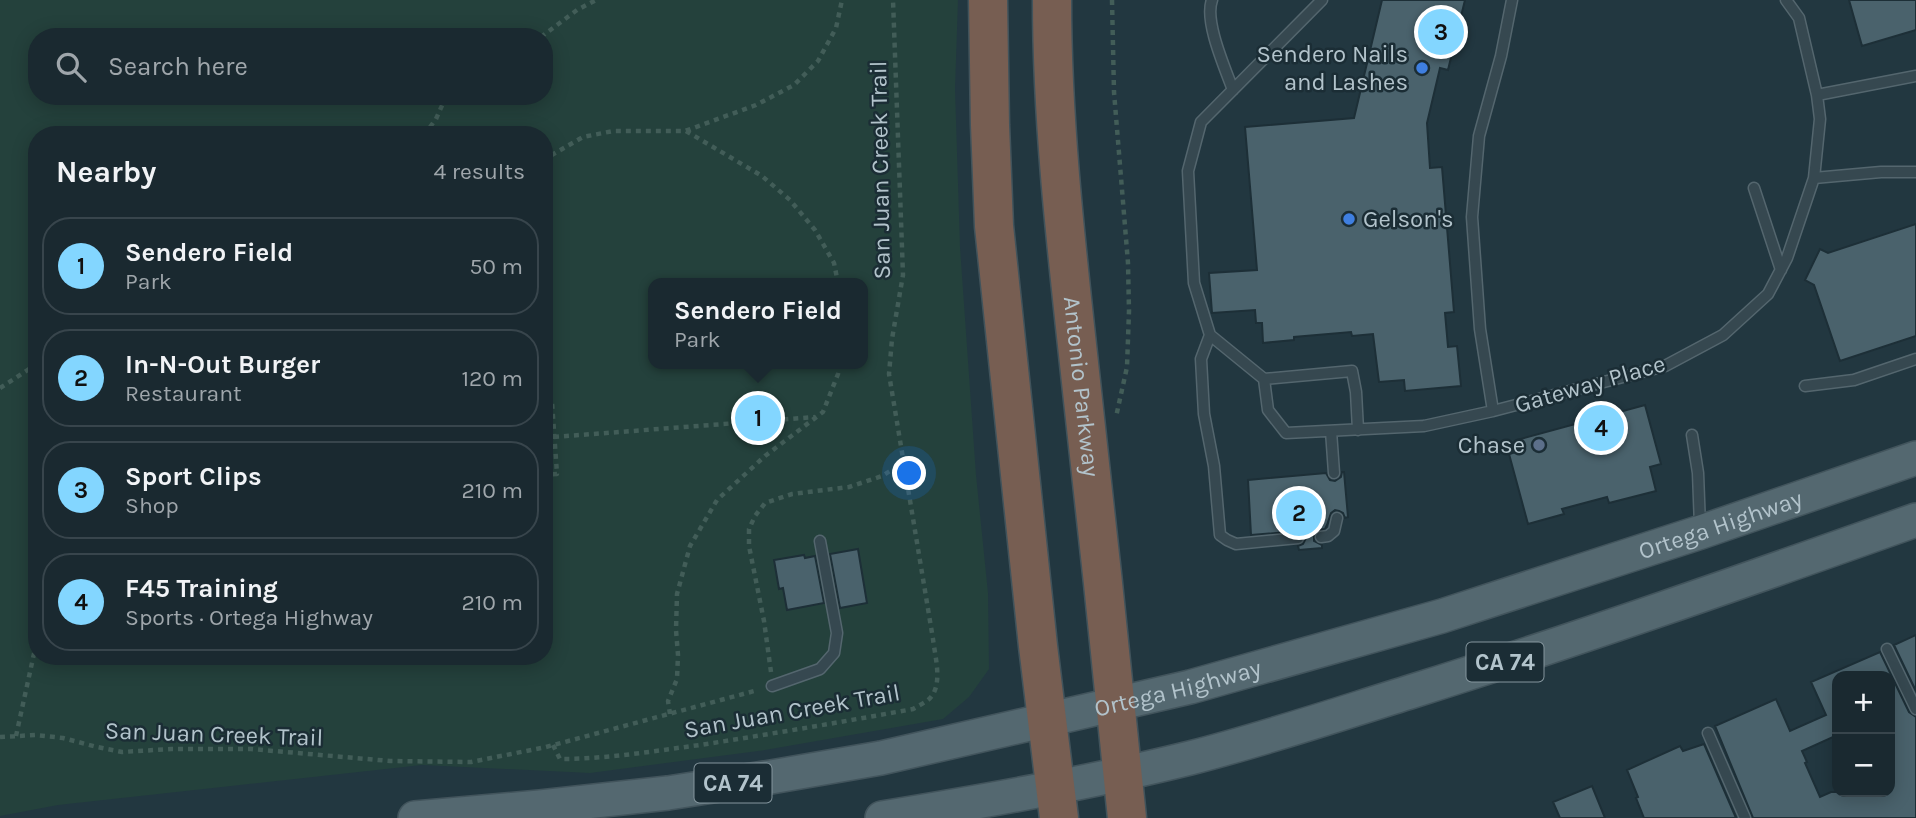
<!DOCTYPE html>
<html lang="en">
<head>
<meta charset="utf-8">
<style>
  body { margin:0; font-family:Karla,sans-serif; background:#233138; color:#f1f3f6 }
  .controls { position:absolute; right:21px; bottom:21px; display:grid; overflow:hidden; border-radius:14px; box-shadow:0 4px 18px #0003 }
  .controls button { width:63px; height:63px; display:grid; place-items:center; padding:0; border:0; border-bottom:2px solid #38454c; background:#1a2930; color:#f1f3f6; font:35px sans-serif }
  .you { position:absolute; left:910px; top:474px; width:24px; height:24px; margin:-18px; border:5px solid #fff; border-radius:50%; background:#1a73e8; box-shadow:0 0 0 10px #1a73e833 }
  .badge { display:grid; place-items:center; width:46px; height:46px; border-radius:50%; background:#83d6ff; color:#111; font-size:23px; font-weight:700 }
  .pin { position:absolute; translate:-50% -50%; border:4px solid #fff; box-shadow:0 2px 7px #0006 }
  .popup { position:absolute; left:648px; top:278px; width:220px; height:91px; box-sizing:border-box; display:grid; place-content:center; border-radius:14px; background:#1a2930; filter:drop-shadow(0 2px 5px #0005); font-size:23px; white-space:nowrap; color:#9fa6ab }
  .popup b { font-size:26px; color:#f1f3f6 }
  .popup::after { content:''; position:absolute; left:50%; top:100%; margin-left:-14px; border:14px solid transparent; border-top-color:#1a2930 }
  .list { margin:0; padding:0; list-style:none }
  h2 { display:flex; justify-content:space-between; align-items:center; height:91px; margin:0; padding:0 28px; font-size:30px }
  h2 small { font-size:23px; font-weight:400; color:#9fa6ab }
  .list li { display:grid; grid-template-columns:46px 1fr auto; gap:21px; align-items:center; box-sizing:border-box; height:98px; margin:0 14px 14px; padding:0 14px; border:2px solid #38454c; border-radius:28px }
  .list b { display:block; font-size:26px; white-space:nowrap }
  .list p { margin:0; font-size:23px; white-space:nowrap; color:#9fa6ab }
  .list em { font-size:23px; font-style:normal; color:#9fa6ab }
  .icon { flex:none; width:38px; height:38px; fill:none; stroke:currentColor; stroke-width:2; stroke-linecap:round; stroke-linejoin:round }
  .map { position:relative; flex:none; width:1916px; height:818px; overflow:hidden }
  .search { position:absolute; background:#1a2930; box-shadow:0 4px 18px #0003; left:28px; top:28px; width:525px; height:77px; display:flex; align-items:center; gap:18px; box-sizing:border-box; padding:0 24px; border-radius:28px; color:#9fa6ab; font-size:26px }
  .panel { position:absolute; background:#1a2930; box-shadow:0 4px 18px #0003; left:28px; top:126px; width:525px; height:539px; border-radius:28px }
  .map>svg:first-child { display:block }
  .green { fill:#24413c; fill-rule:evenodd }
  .building { fill:#4a626c; stroke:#1d2f37; stroke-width:2; fill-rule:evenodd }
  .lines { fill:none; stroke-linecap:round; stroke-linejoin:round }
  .lane-casing { stroke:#54666e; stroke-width:13 }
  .primary-casing { stroke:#42545c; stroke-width:36 }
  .highway-casing { stroke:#41535b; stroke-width:41 }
  .path { stroke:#425d58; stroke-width:4.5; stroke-dasharray:5 5; stroke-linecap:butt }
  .lane { stroke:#364850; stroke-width:10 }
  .primary { stroke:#546870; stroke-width:33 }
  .highway { stroke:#775e52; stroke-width:38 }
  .shop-dot { fill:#3f7fe0; stroke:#1b2d35; stroke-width:2.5 }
  .service-dot { fill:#5c6f8a; stroke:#1b2d35; stroke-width:2.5 }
  .labels { text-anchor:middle; stroke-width:5; stroke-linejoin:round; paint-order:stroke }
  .shield { fill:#1b2d35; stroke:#85969e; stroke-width:2 }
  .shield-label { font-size:23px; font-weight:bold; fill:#b2c3cb }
  .poi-label { font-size:24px; fill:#b2c3cb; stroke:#1b2d35; text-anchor:end }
  .street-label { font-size:24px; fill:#b2c3cb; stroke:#1b2d35 }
</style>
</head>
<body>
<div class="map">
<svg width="1916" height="818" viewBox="0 0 1916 818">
  <rect width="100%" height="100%" fill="#223740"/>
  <!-- green -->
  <path class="green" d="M 0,0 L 958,0 L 955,89 L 960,247 L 976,475 L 988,593 L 989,669 L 969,697 L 943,719 L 765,750 L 590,773 L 422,765 L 58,805 L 0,816 ZM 37,37 L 544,37 L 544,96 L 37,96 ZM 37,135 L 544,135 L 544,656 L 37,656 ZM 653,283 L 863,283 L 863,364 L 653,364 Z"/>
  <!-- building -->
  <path class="building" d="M 1382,0 L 1465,0 L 1448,70 L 1440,68 L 1427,123 L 1430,168 L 1442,167 L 1454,312 L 1445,313 L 1448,347 L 1457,346 L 1461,386 L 1405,391 L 1404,380 L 1379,382 L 1373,334 L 1352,336 L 1351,332 L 1294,337 L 1294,340 L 1263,343 L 1262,323 L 1256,323 L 1255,310 L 1212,313 L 1209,273 L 1257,270 L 1245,127 L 1354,118 Z
    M 1849,0 L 1916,0 L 1916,30 L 1862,46 Z
    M 1916,224 L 1916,336 L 1840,361 L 1814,285 L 1805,280 L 1820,249 L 1828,253 Z
    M 1645,405 L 1661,464 L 1650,467 L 1656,491 L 1609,503 L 1607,497 L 1562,509 L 1564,514 L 1528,524 L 1509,454 L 1520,451 L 1517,440 Z
    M 1342,472 L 1344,472 L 1348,517 L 1345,518 L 1343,513 L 1339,511 L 1335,510 L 1331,513 L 1327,525 L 1325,529 L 1317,530 L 1314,535 L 1314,541 L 1322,545 L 1322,548 L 1299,550 L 1298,546 L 1303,544 L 1306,538 L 1304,533 L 1301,531 L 1251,535 L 1248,480 L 1326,473 L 1330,480 L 1335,481 L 1341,477 Z
    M 858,549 L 867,603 L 840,608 L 830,554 Z
    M 804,555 L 805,558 L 815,556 L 824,603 L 787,610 L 783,588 L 779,589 L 774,560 Z
    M 1916,635 L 1916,691 L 1894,645 Z
    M 1880,652 L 1909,712 L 1916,717 L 1916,818 L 1753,818 L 1715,726 L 1776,699 L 1790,731 L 1826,715 L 1811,682 ZM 1837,676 L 1890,676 L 1890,792 L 1831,792 L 1820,797 L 1805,763 L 1807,762 L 1802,751 L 1835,736 L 1837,741 Z
    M 1704,744 L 1736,818 L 1644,818 L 1636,798 L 1638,797 L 1627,770 L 1680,746 L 1683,751 Z
    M 1592,786 L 1605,818 L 1560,818 L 1553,802 Z"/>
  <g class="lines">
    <!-- lane casing -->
    <g class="lane-casing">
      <path id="lane" d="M 1212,0 C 1204,21 1225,68 1233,90
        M 1322,0 L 1201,122 L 1188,171 L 1194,283 L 1210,335 L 1264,379 L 1352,371 L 1356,392 L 1358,430
        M 1786,0 L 1799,18 L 1817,95
        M 1814,178 L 1881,172 L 1916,172
        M 1754,188 L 1781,270
        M 1210,335 L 1201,359 L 1204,414 L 1214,466 L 1220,535 L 1227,540 L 1236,544 L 1298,538
        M 1264,379 L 1268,410 L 1286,433 L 1424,426 L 1493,411 L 1665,366 L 1723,335 L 1768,294 L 1787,258 L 1814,178 L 1820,119 L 1817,95 L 1916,76
        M 1805,386 L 1854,380 L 1916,359
        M 1493,411 L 1480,329 L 1472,217 L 1479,136 L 1501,56 L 1512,0
        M 1331,431 L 1334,473
        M 1692,435 L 1698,473 L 1700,526
        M 1321,537 L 1328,536 L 1334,531 L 1337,518
        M 1887,649 L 1916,709
        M 772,686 L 820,669 L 834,653 L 837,633 L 820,541
        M 1708,733 L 1745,818"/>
    </g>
    <!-- primary casing -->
    <g class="primary-casing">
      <g id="primary">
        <path id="s1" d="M 415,818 L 540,807 L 668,793 L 771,777 L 881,758 L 1190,687 L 1442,616 L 1701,532 L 1916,458"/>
        <path d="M 882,818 C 985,801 1089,783 1190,758 C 1265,739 1339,714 1413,691 C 1582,638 1749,579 1916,520"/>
      </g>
    </g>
    <!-- highway casing -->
    <g class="highway-casing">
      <g id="highway">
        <path d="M 988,0 L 990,125 L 994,226 L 1038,646 L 1059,818"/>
        <path id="s2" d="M 1052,0 C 1052,131 1068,261 1082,391 C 1098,533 1113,676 1127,818"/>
      </g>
    </g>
    <!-- path -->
    <path class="path" d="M 1112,0 L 1114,92 L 1128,263 L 1129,311 L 1127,367 L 1116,417
      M 541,37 L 577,10 L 596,0
      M 686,131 L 762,176 L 790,200 L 815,230 L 834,263 L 838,283
      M 424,135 L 436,119 L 444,101 L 450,96
      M 544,162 L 550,156 L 583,137 L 613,131 L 685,131 L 756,105 L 794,85 L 818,61 L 836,28 L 842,0
      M 0,388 L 37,364
      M 544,403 L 552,402 L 557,474 L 544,475
      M 554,437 L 815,417
      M 771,672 L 764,621 L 749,546 L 749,529 L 755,516 L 765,503 L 792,494 L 849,487 L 882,476 L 903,463
      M 670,714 L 668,701 L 677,679 L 678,655 L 676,630 L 677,594 L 690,546 L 717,500 L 765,456 L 823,412 L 838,374 L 840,364
      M 16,736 L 37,640
      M 0,737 L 36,735 L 63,738 L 97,747 L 122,752 L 171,749 L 251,749 L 390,761 L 471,762 L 546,747 L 758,690
      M 553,745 L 560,759 C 607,759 654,751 700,745 C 771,734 842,722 913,709 C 918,706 924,703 928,700 C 944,687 935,657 933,639 L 889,374 L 892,339 L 903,275 L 893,0"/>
    <!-- lane -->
    <use href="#lane" class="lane"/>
    <!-- primary -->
    <use href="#primary" class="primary"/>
    <!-- highway -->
    <use href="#highway" class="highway"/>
  </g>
  <!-- markers -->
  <g class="shop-dot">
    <circle cx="1422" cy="68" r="7"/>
    <circle cx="1349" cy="219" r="7"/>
  </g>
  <circle class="service-dot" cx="1539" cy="445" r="7"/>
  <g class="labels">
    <!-- shield labels -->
    <g class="shield">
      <rect x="1466.5" y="642.5" width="77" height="39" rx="5"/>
      <rect x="694.5" y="763.5" width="77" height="39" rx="5"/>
    </g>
    <g class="shield-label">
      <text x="1505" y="670">CA 74</text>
      <text x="733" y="791">CA 74</text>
    </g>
    <!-- poi labels -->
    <g class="poi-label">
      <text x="1408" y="62">Sendero Nails<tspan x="1408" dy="28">and Lashes</tspan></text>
      <text x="1363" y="227" text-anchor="start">Gelson's</text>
      <text x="1525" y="453">Chase</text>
    </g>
    <!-- street labels -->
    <g class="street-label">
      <text transform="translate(880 170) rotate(-91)" y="8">San Juan Creek Trail</text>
      <text transform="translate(1590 384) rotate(-16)" y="8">Gateway Place</text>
      <text dy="8" stroke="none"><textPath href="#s2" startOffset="388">Antonio Parkway</textPath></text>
      <text dy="8" stroke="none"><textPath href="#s1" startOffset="1342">Ortega Highway</textPath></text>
      <text dy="8" stroke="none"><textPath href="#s1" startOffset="775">Ortega Highway</textPath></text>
      <text transform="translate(792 711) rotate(-10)" y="8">San Juan Creek Trail</text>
      <text transform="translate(214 734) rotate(2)" y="8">San Juan Creek Trail</text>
    </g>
  </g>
</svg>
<div class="controls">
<button>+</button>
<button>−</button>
</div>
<div class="you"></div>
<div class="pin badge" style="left:758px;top:418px">1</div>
<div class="popup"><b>Sendero Field</b>Park</div>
<div class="pin badge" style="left:1299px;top:513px">2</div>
<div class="pin badge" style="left:1441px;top:32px">3</div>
<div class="pin badge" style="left:1601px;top:428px">4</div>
<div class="search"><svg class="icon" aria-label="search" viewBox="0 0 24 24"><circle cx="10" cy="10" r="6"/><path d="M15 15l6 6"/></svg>Search here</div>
<section class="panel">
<h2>Nearby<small>4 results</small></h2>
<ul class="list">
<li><span class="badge">1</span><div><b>Sendero Field</b><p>Park</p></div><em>50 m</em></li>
<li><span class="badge">2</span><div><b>In-N-Out Burger</b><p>Restaurant</p></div><em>120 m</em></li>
<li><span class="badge">3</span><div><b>Sport Clips</b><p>Shop</p></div><em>210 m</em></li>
<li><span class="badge">4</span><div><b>F45 Training</b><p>Sports · Ortega Highway</p></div><em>210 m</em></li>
</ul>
</section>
</div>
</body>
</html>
